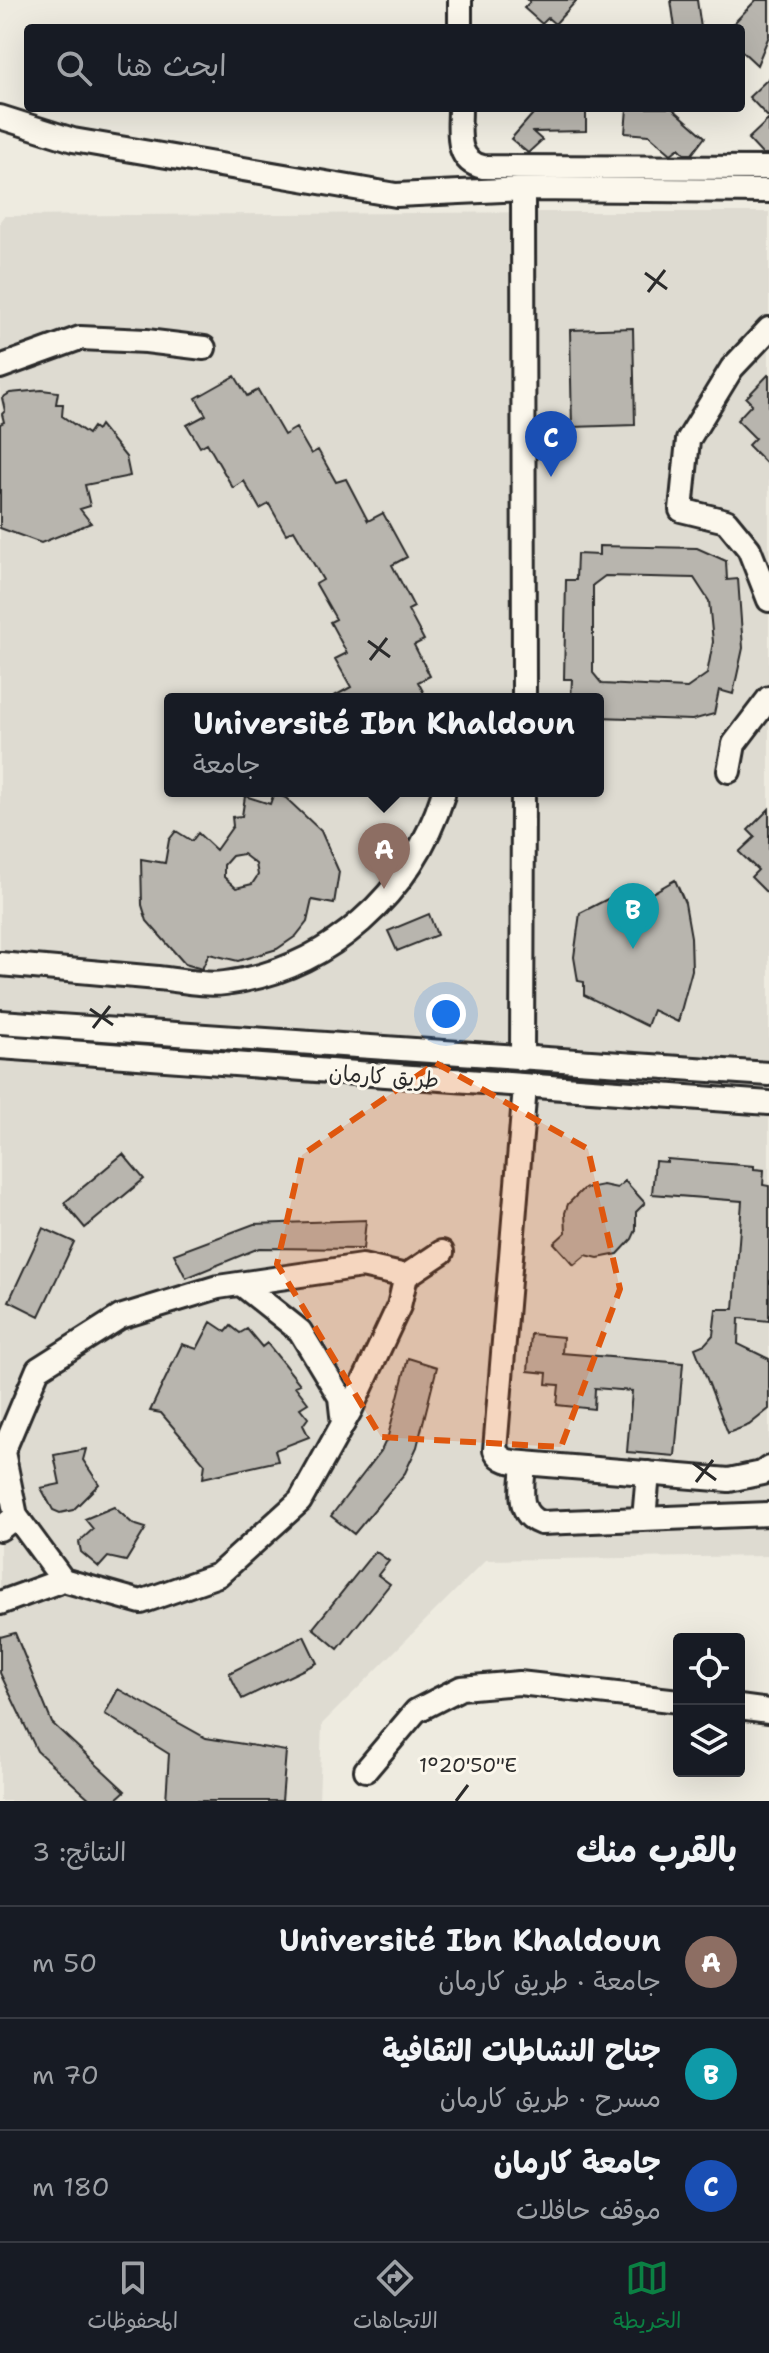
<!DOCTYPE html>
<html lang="ar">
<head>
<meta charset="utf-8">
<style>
  body { margin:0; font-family:"Shantell Sans","Playpen Sans Arabic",sans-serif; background:#20242c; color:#f1f3f6; direction:rtl }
  .controls { position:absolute; right:24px; bottom:24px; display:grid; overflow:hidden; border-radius:8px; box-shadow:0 8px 32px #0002 }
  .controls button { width:72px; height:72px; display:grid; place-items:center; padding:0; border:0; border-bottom:2px solid #363941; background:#171b24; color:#f1f3f6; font:40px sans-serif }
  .you { position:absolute; left:446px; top:1014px; width:28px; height:28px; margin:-20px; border:6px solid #fff; border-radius:50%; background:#1a73e8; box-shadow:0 0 0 12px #1a73e833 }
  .badge { display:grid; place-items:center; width:52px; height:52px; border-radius:50%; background:#0b8043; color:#fff; font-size:26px; font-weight:700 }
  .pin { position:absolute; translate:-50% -66px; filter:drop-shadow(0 2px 4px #0008) }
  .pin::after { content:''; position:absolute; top:42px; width:28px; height:24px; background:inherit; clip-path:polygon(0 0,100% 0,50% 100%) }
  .popup { position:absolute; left:164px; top:693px; width:440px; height:104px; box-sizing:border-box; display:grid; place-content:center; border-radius:8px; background:#171b24; filter:drop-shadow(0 2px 6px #0005); font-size:26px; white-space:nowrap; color:#9ea1a6 }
  .popup b { font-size:30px; color:#f1f3f6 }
  .popup::after { content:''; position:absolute; left:50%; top:100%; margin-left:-16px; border:16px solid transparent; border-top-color:#171b24 }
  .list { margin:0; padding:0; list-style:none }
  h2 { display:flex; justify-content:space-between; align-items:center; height:104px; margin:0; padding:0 32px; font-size:34px }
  h2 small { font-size:26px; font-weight:400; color:#9ea1a6 }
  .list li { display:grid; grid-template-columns:52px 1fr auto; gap:24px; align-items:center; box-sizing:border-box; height:112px; padding:0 32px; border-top:2px solid #363941 }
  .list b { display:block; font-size:30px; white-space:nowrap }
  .list p { margin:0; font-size:26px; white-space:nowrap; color:#9ea1a6 }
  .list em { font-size:26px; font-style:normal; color:#9ea1a6 }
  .icon { flex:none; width:44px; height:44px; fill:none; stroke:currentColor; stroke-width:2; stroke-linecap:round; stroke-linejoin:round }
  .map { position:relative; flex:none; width:769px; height:1801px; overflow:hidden; direction:ltr }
  .search { position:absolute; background:#171b24; box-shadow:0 8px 32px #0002; left:24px; right:24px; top:24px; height:88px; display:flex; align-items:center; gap:20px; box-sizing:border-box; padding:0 28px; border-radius:8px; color:#9ea1a6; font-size:30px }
  .sheet { height:440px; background:#171b24 }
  nav { display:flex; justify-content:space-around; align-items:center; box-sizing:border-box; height:112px; border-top:2px solid #363941; background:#171b24; font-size:22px; color:#9ea1a6 }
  nav a { display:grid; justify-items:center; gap:4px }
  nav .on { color:#0b8043 }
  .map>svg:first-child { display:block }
  .built { fill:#dedbd1; fill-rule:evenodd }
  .building { fill:#b8b5ae; stroke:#2b2b2b; stroke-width:2; fill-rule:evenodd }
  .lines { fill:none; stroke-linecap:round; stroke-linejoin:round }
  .minor-casing { stroke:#2b2b2b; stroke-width:28 }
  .minor { stroke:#fbf7ec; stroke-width:22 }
  .marked { fill:#df570e; fill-opacity:0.2; stroke:#df570e; stroke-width:6; stroke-dasharray:16 10; stroke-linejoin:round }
  .ticks { fill:none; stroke:#2b2b2b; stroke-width:3 }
  .labels { text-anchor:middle; stroke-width:6; stroke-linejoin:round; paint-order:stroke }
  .street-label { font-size:22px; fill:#2b2b2b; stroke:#fbf7ec }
  .ticks-label { font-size:20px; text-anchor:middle; fill:#2b2b2b; stroke:#fbf7ec; stroke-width:6; stroke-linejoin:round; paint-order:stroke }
</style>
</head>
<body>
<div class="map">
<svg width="769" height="1801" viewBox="0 0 769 1801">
  <rect width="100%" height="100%" fill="#eeebe0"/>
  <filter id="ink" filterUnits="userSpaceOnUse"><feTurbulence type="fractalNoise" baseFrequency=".0125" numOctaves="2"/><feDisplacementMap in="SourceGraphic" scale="16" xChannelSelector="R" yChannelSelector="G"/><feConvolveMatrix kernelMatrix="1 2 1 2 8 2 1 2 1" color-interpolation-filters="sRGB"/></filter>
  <g filter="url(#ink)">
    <!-- built -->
    <path class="built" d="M 539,212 L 769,212 L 769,1556 L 486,1560 L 322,1724 L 319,1801 L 0,1801 L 0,221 L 4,216 ZM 170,699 L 598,699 L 598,791 L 170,791 Z"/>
    <!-- building -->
    <path class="building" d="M 528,0 L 577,0 L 555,24 L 548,18 L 542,24 L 524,8 L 530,2 Z
      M 671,0 L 697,0 L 701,28 L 675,28 Z
      M 756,0 L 769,0 L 769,36 L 757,65 L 741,50 L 741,28 L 732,25 Z
      M 769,78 L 769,118 L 749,97 Z
      M 538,108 L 586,108 L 586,131 L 533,132 L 542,140 L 528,153 L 511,139 Z
      M 627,108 L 672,108 L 705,137 L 692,154 L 685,154 L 679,148 L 671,154 L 649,135 L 625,133 Z
      M 769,119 L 769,154 L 762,154 L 748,139 Z
      M 633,328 L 635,425 L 572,427 L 570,330 Z
      M 769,374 L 769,466 L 748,445 L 755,438 L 737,420 L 752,404 L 746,398 Z
      M 235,376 L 247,396 L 258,390 L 284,435 L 296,428 L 311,454 L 318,450 L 336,482 L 346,479 L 368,521 L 383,513 L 407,557 L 392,565 L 414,607 L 408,610 L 424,640 L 414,645 L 430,676 L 418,682 L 427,699 L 329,699 L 351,687 L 335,659 L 347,653 L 330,622 L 336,619 L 316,584 L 323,580 L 294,530 L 286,534 L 269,504 L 260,509 L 244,481 L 233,488 L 207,443 L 200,447 L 187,425 L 206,415 L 196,398 Z
      M 42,390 L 58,392 L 56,404 L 63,404 L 62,416 L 88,434 L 93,427 L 97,430 L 100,425 L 126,457 L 130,476 L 85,485 L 90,506 L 80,509 L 91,523 L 41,543 L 0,528 L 0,424 L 4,422 L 2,414 L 5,411 L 2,398 L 10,393 Z
      M 599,546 L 697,548 L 726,561 L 727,580 L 738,579 L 743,648 L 733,694 L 719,690 L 714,714 L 692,720 L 598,717 L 598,699 L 571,699 L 572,679 L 564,679 L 566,580 L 576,580 L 577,554 L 599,555 ZM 605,576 L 694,578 L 709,601 L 713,642 L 707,674 L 687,688 L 602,684 L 593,673 L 593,585 Z
      M 274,793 L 286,798 L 321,831 L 339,872 L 334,904 L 312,900 L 307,922 L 296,936 L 277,949 L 238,961 L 209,954 L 202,969 L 185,964 L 147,921 L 142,905 L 141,859 L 165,863 L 169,840 L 176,831 L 192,841 L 198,833 L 216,850 L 233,826 L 232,817 L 242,816 L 245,796 L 270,804 ZM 243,854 L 256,864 L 258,875 L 252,884 L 236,888 L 224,877 L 224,865 L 232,856 Z
      M 769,809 L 769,895 L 751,877 L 758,870 L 739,852 L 755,837 L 748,830 Z
      M 675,880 L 685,903 L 691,937 L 692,970 L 678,1022 L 653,1010 L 647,1026 L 584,995 L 584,982 L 578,981 L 574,957 L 580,913 L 631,887 L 638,901 Z
      M 429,914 L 437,935 L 397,951 L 388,931 Z
      M 123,1154 L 144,1179 L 85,1228 L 64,1203 Z
      M 667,1159 L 754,1166 L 754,1169 L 764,1170 L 763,1185 L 769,1186 L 769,1321 L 739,1318 L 738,1344 L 769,1359 L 769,1409 L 749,1425 L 728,1433 L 695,1348 L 705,1344 L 713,1335 L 716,1309 L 734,1309 L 742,1201 L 652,1194 L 655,1161 L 667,1162 Z
      M 625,1181 L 645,1203 L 636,1212 L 636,1230 L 632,1239 L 618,1254 L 598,1258 L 586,1255 L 574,1265 L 554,1243 L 566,1232 L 565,1213 L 568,1204 L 583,1189 L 603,1185 L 617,1188 Z
      M 366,1220 L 363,1249 L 259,1248 L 186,1278 L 174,1254 L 254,1224 Z
      M 43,1228 L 74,1242 L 39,1316 L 9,1301 Z
      M 211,1322 L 226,1332 L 231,1326 L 240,1333 L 247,1329 L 262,1347 L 267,1343 L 300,1384 L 295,1386 L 308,1403 L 300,1408 L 308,1418 L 303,1425 L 309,1437 L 275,1450 L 278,1461 L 203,1478 L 205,1464 L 161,1413 L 150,1411 L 182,1344 L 197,1349 Z
      M 531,1334 L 563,1337 L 562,1353 L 683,1363 L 675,1456 L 627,1452 L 632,1391 L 595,1388 L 594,1409 L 557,1405 L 559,1385 L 546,1384 L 547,1373 L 528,1371 Z
      M 408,1358 L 437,1367 L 417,1447 L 405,1473 L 354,1534 L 331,1516 L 381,1451 L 388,1436 Z
      M 86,1449 L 83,1460 L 99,1484 L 73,1510 L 60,1513 L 53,1510 L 41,1488 L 60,1484 L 54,1455 Z
      M 114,1507 L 133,1524 L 146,1528 L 126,1561 L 108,1557 L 99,1567 L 81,1552 L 79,1542 L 93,1529 L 85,1519 Z
      M 375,1551 L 389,1561 L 378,1575 L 390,1584 L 338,1649 L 313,1628 Z
      M 15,1633 L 52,1723 L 125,1791 L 114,1801 L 92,1801 L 37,1751 L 0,1673 L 0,1637 Z
      M 304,1636 L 317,1663 L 242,1699 L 229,1673 Z
      M 118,1689 L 206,1738 L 286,1751 L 282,1801 L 166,1801 L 169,1754 L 105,1714 Z"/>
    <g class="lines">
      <!-- minor casing -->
      <g class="minor-casing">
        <path id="minor" d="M 460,0 L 460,28
          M 460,108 C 460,131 454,161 483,167 L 769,168
          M 0,117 L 73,140 L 396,195 L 523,189 L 769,191
          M 523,189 L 524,699
          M 769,329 L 732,368 L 688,440 L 681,510 L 726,521 L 749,549 L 769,600
          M 0,367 L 80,338 L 146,341 L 204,348
          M 729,771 L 734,744 L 769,698
          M 0,964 C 53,969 105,973 158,978 C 179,980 204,986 225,983 C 329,970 412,893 443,795
          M 0,1022 L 769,1074
          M 0,1047 L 769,1103
          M 522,1059 L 523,791
          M 525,1087 L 495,1450 C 501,1462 512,1462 524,1463 L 729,1480 L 762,1473 L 769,1468
          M 406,1276 L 399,1306 L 350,1411 L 300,1501 L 218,1575 L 141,1602 L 63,1580 L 16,1516 L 3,1452 L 38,1369 L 120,1317 L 218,1287 L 362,1266 L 406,1276 L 442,1252
          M 241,1284 L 300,1331 L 340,1397 L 343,1424
          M 524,1463 C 523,1485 515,1514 541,1523 L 769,1514
          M 644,1519 L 648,1473
          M 0,1529 L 16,1516
          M 0,1603 L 63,1580
          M 739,1707 L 769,1711
          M 366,1770 L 416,1711 L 461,1688 L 519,1683 L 679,1701"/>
      </g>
      <!-- minor -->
      <use href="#minor" class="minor"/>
    </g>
  </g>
  <!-- marked area -->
  <path class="marked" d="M 436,1063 L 588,1149 L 620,1289 L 561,1447 L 381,1437 L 277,1264 L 302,1155 Z"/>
  <!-- ticks -->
  <path class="ticks" d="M 645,273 L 667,289M 648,292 L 665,270M 368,641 L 390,657M 370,660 L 387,638M 90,1009 L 113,1025M 93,1028 L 110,1006M 693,1463 L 716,1480M 696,1482 L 713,1460M 456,1801 L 468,1785"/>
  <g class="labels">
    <!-- street labels -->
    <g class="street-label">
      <text transform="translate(384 1076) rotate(4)" y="8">طريق كارمان</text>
    </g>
  </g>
  <g class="ticks-label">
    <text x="468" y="1772">1°20'50"E</text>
  </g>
</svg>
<div class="controls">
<button><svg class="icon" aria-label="locate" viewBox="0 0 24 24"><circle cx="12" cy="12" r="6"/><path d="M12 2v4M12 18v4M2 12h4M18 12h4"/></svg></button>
<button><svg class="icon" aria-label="layers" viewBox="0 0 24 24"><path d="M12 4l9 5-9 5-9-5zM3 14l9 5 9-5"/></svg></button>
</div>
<div class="you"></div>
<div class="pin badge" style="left:384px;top:889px;background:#8d6e63">A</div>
<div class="popup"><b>Université Ibn Khaldoun</b>جامعة</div>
<div class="pin badge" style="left:633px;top:949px;background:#0f9aa8">B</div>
<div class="pin badge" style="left:551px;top:477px;background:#1a4fb4">C</div>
<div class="search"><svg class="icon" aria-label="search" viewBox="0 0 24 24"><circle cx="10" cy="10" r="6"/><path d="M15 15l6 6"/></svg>ابحث هنا</div>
</div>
<section class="sheet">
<h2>بالقرب منك<small>النتائج: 3</small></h2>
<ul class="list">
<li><span class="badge" style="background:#8d6e63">A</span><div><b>Université Ibn Khaldoun</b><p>جامعة · طريق كارمان</p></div><em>50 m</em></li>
<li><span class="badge" style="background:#0f9aa8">B</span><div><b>جناح النشاطات الثقافية</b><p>مسرح · طريق كارمان</p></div><em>70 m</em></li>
<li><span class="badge" style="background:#1a4fb4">C</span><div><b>جامعة كارمان</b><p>موقف حافلات</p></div><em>180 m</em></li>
</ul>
</section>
<nav>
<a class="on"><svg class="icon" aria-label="map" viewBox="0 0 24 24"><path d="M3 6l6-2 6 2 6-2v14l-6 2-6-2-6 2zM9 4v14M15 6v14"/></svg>الخريطة</a>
<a><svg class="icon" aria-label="directions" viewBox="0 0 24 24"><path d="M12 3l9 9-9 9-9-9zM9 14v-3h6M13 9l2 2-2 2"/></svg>الاتجاهات</a>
<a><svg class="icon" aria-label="saved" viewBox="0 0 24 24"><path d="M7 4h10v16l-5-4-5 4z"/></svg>المحفوظات</a>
</nav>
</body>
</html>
